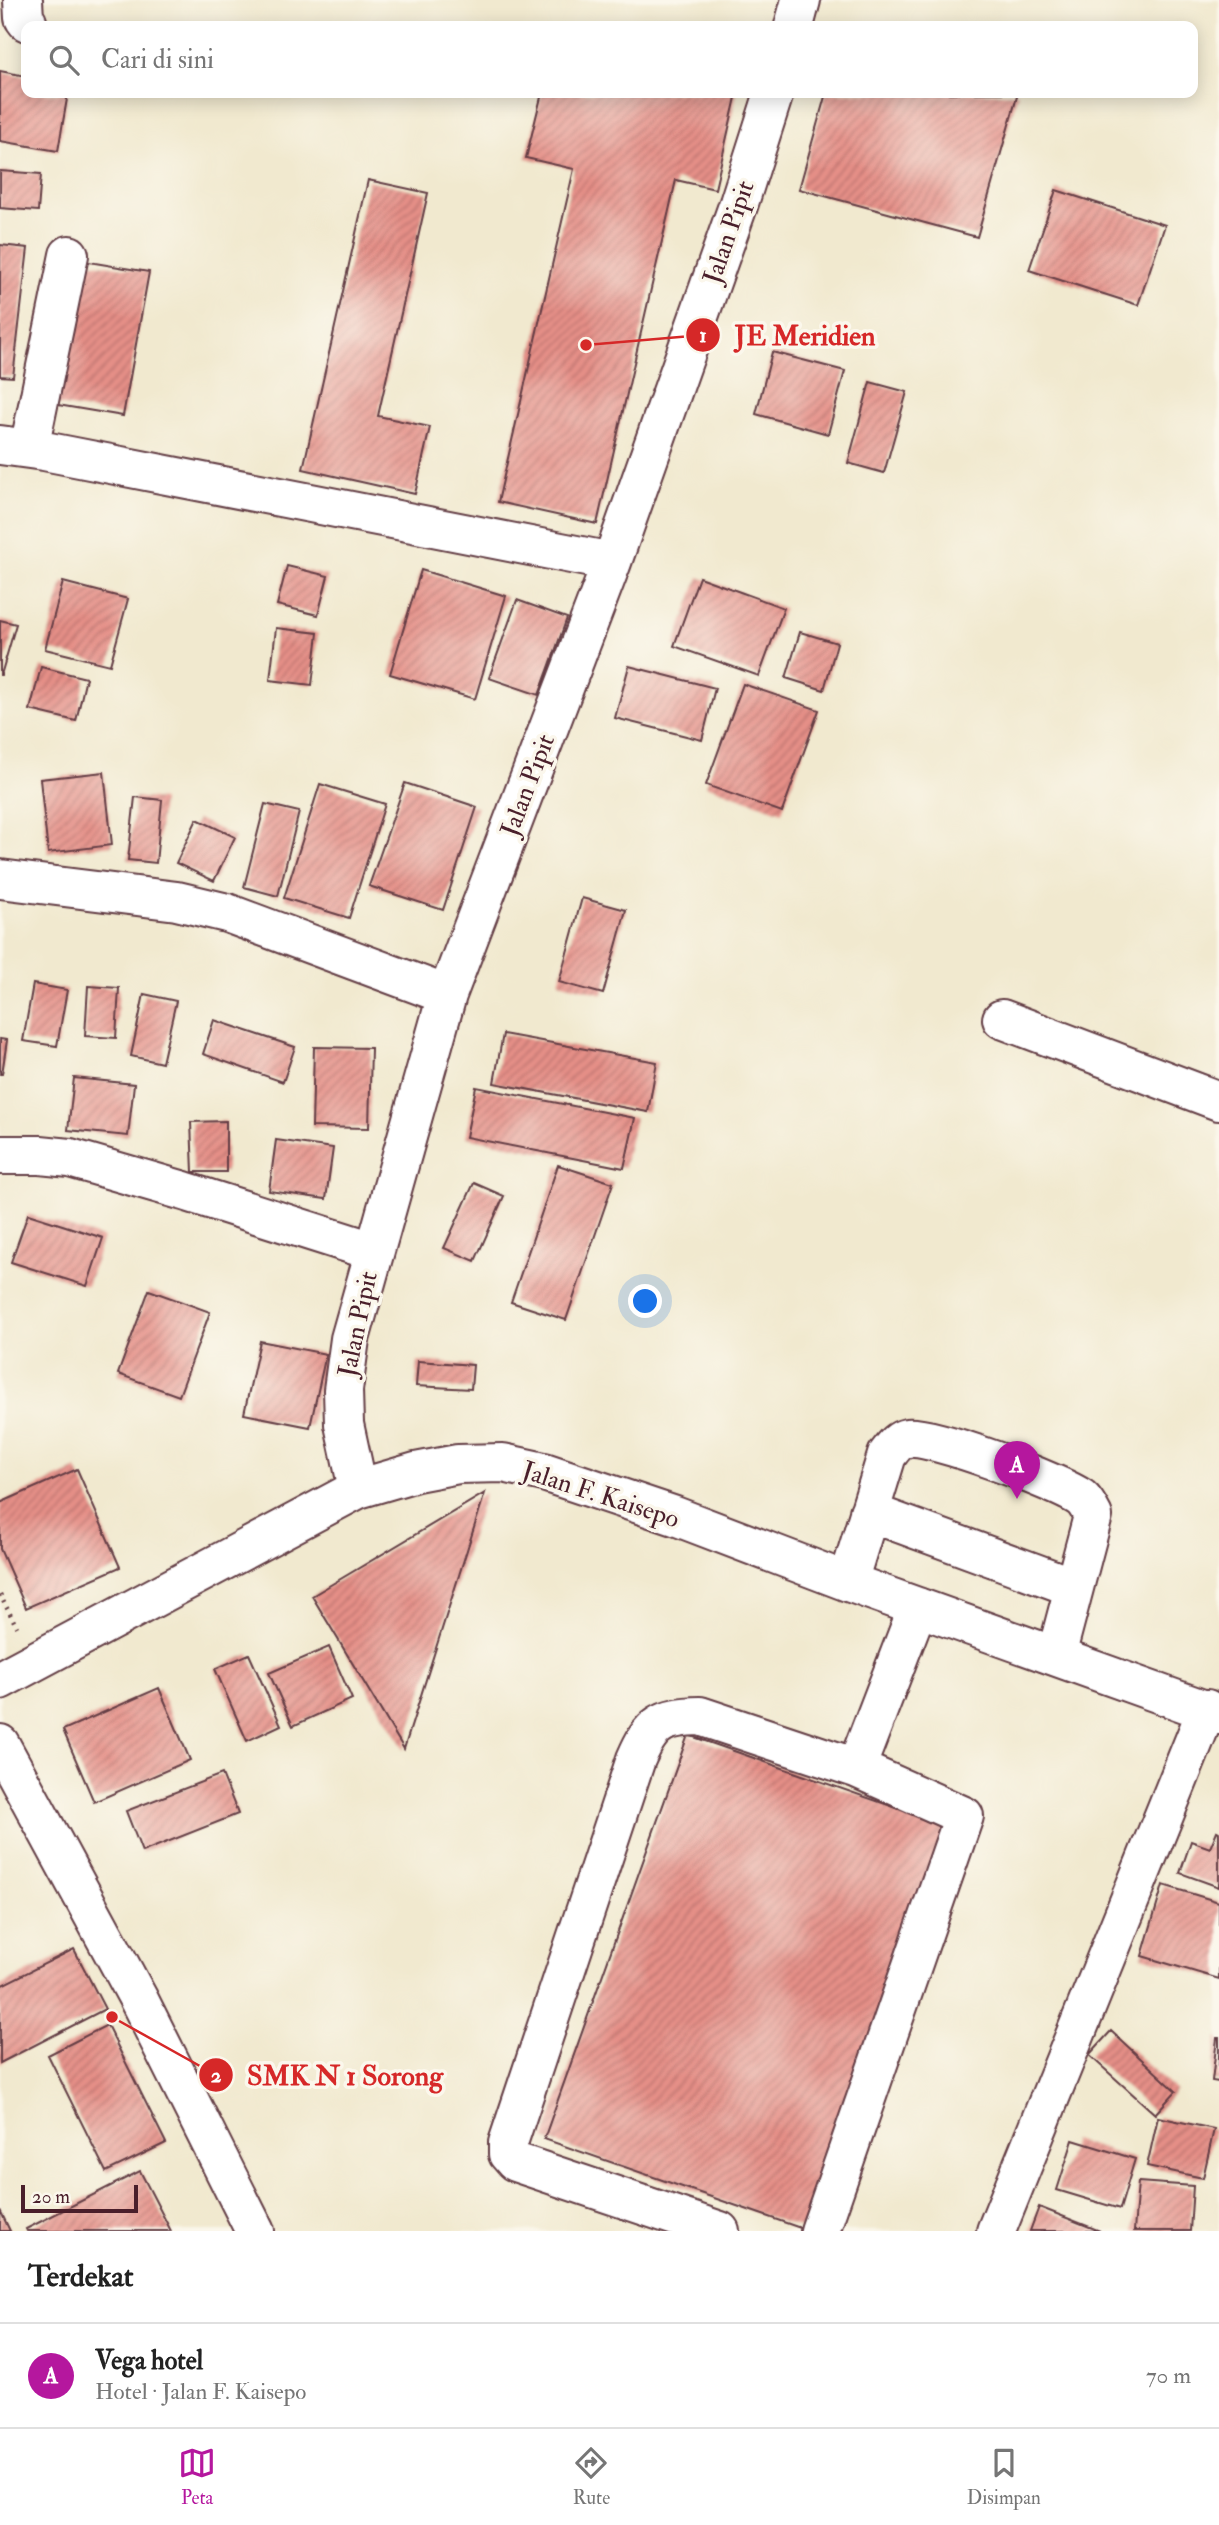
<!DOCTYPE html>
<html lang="id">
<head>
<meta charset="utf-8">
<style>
  body { margin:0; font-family:"IM FELL Double Pica",serif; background:#f6f6f6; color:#222 }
  .scale { position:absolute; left:21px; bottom:18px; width:117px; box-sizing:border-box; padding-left:7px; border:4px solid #4a1f2b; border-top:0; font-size:19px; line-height:24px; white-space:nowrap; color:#4a1f2b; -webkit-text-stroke:5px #fbf7ec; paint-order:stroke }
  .you { position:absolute; left:646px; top:1302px; width:24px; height:24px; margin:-18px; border:5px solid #fff; border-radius:50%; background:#1a73e8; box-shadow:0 0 0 10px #1a73e833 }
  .badge { display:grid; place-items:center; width:46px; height:46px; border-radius:50%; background:#b5179e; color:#fff; font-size:23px; font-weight:700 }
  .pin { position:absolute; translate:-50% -58px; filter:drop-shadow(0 2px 4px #0008) }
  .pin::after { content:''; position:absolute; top:37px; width:24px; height:21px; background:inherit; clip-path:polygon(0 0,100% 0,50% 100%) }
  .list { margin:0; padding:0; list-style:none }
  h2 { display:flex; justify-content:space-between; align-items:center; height:91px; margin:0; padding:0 28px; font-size:30px }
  h2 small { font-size:23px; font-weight:400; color:#767676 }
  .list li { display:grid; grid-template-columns:46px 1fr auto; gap:21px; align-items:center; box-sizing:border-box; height:105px; padding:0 28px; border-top:2px solid #e0e0e0 }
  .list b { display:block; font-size:26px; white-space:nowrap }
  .list p { margin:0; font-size:23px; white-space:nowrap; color:#767676 }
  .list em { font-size:23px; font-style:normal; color:#767676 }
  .icon { flex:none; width:38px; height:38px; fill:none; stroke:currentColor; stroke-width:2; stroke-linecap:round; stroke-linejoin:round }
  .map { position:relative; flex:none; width:1219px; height:2231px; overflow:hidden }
  .search { position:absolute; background:#fff; box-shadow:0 4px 18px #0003; left:21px; right:21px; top:21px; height:77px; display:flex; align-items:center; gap:18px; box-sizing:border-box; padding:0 24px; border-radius:14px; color:#767676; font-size:26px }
  .sheet { height:196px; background:#fff }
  nav { display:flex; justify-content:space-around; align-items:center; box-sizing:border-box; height:98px; border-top:2px solid #e0e0e0; background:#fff; font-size:19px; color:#767676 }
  nav a { display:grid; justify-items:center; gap:4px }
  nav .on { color:#b5179e }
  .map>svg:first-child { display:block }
  .building { fill:url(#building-hatch) }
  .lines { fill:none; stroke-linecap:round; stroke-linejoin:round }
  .minor-casing { stroke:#633d44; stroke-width:42 }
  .path { stroke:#633d44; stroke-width:4.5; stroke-dasharray:2 5; stroke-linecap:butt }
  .minor { stroke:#fff; stroke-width:38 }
  .labels { text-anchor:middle; stroke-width:7; stroke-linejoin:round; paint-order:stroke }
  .street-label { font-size:26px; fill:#4a1f2b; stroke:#fbf7ec }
  .leader { fill:none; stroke:#d62828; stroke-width:2.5 }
  .callout-dot { fill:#d62828; stroke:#fbf7ec; stroke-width:2.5 }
  .mark-label { font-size:21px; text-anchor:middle; font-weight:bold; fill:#fff }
  .callout-label { font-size:28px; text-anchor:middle; font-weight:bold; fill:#d62828; stroke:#fbf7ec; stroke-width:7; stroke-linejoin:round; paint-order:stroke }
</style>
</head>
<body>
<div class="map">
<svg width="1219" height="2231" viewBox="0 0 1219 2231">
  <defs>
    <pattern id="building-hatch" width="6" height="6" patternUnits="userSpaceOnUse" patternTransform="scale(1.75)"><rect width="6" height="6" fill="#e58f87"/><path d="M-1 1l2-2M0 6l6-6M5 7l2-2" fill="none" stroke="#bc746f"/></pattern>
  </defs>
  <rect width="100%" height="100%" fill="#fbf7ec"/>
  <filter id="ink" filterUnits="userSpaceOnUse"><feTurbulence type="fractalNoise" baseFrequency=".0143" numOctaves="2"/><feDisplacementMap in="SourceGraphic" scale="14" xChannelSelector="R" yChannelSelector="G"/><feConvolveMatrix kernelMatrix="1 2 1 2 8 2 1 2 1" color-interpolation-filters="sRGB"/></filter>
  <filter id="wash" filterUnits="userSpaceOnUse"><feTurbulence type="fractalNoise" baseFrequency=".00686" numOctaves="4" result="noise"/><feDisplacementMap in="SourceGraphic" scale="28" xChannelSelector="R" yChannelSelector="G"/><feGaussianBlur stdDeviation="1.57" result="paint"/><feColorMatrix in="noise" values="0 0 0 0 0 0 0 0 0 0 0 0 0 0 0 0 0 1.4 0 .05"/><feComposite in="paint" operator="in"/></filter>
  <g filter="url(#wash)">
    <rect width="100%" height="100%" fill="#f1e9cf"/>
    <g id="blocks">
      <!-- building -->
      <path class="building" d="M 0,71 L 26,76 L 26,93 L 68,93 L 58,151 L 0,141 Z
        M 542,93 L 737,93 L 715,189 L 676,180 L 597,524 L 498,502 L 574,169 L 526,158 Z
        M 826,93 L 1018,93 L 977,237 L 799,189 Z
        M 0,171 L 41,174 L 38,211 L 0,208 Z
        M 368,180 L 428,193 L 378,416 L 430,427 L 415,494 L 303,469 Z
        M 1056,190 L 1165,225 L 1138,305 L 1029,270 Z
        M 0,245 L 28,248 L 13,377 L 0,376 Z
        M 71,259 L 149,272 L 123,416 L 46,403 Z
        M 772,352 L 845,371 L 828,434 L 756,414 Z
        M 870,382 L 907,392 L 884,473 L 848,463 Z
        M 287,566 L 328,576 L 318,615 L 277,605 Z
        M 421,570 L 506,596 L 475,699 L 390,674 Z
        M 699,577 L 784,608 L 759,676 L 674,646 Z
        M 63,582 L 128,599 L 110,665 L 45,649 Z
        M 517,600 L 567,618 L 539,695 L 489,678 Z
        M 0,620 L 16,624 L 1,675 L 0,675 Z
        M 276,628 L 318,633 L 312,685 L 270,680 Z
        M 800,632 L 837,643 L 824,690 L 786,678 Z
        M 629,666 L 715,688 L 702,740 L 615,718 Z
        M 41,667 L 86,678 L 76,721 L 30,710 Z
        M 743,684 L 819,710 L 782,812 L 706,785 Z
        M 104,772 L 112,845 L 48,853 L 40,779 Z
        M 405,783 L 477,807 L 443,910 L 369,886 Z
        M 320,784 L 385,804 L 349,918 L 284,898 Z
        M 135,797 L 162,800 L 156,863 L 128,860 Z
        M 265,804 L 299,812 L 278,896 L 244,887 Z
        M 197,819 L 235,837 L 214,881 L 176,863 Z
        M 582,898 L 626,910 L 603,994 L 559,982 Z
        M 33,984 L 67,990 L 57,1046 L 23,1041 Z
        M 88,986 L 119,988 L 116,1038 L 85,1036 Z
        M 144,994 L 176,1001 L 162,1063 L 131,1056 Z
        M 214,1020 L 295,1047 L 283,1082 L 203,1054 Z
        M 503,1034 L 657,1062 L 648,1112 L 494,1083 Z
        M 0,1039 L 7,1040 L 2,1074 L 0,1074 Z
        M 314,1047 L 371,1048 L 369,1128 L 312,1127 Z
        M 74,1078 L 134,1084 L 128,1136 L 68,1130 Z
        M 476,1087 L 635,1118 L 624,1168 L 466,1137 Z
        M 226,1121 L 226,1172 L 193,1172 L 191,1122 Z
        M 276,1140 L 333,1148 L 326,1199 L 269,1191 Z
        M 558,1165 L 613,1183 L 566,1320 L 511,1302 Z
        M 474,1183 L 504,1196 L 475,1261 L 444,1248 Z
        M 28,1214 L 103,1238 L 87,1286 L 11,1262 Z
        M 149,1290 L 210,1312 L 179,1396 L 118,1374 Z
        M 260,1341 L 326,1354 L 310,1427 L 244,1414 Z
        M 418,1361 L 473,1365 L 471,1389 L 416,1386 Z
        M 77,1469 L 120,1567 L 26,1608 L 0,1549 L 0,1503 Z
        M 485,1493 L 404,1749 L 312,1596 Z
        M 329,1647 L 352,1699 L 293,1726 L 269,1673 Z
        M 249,1654 L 281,1725 L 247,1741 L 215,1669 Z
        M 159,1688 L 190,1760 L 94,1802 L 63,1730 Z
        M 688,1735 L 954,1828 L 809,2231 L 544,2139 Z
        M 222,1774 L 238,1814 L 142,1852 L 126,1811 Z
        M 1217,1831 L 1219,1832 L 1219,1887 L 1180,1873 L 1191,1841 L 1210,1848 Z
        M 1163,1885 L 1219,1902 L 1219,1979 L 1142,1956 Z
        M 74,1949 L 105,2009 L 0,2063 L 0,1986 Z
        M 107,2025 L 166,2143 L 106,2172 L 48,2055 Z
        M 1111,2031 L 1176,2091 L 1155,2114 L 1089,2055 Z
        M 1217,2038 L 1219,2038 L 1219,2082 L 1212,2081 Z
        M 1158,2117 L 1214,2129 L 1203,2178 L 1147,2166 Z
        M 1073,2140 L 1135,2159 L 1120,2209 L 1057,2190 Z
        M 140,2171 L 171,2231 L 27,2231 L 26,2229 Z
        M 1138,2182 L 1193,2186 L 1190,2231 L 1134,2231 Z
        M 1039,2207 L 1100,2231 L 1030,2231 Z
        M 0,2210 L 10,2231 L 0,2231 Z"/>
    </g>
  </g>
  <g filter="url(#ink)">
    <use href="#blocks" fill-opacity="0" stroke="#633d44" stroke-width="2"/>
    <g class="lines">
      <!-- minor casing -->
      <g class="minor-casing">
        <path id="minor" d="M 23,0 L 24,18 L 27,22
          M 794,26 L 801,0
          M 0,445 L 44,451 L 612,562
          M 29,449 L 69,255
          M 0,879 L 177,901 L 227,913 L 447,995
          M 1002,1019 L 1219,1101
          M 0,1155 L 40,1155 L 70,1158 L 184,1191 L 373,1251
          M 358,1489 L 344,1424 L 343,1390 L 350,1339 L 447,995 L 612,562 L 739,203 L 774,93
          M 869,1512 L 1073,1587
          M 848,1582 L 887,1455 C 893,1448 897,1440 907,1438 C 928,1433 1061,1483 1081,1498 C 1086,1502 1090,1510 1093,1516 L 1056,1656
          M 0,1680 L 358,1489 L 416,1472 L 458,1464 L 503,1463 L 544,1472 L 675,1516 L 848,1582 L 1219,1715
          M 0,1744 L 138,1998 L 255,2231
          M 856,1768 L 918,1607
          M 720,2231 L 515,2162 L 508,2154 L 508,2143 L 636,1759 C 651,1724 661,1717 700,1716 L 856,1768 L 964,1816 L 820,2231
          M 996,2231 L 1207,1709"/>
      </g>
      <!-- path -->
      <path class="path" d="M 0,1595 L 17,1627"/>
      <!-- minor -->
      <use href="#minor" class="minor"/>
    </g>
  </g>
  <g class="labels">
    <!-- street labels -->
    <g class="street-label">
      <text transform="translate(728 232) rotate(-71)" y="9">Jalan Pipit</text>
      <text transform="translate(527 785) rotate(-69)" y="9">Jalan Pipit</text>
      <text transform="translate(357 1324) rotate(-78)" y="9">Jalan Pipit</text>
      <text transform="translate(601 1494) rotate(18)" y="9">Jalan F. Kaisepo</text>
    </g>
  </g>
  <!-- callouts -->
  <path class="leader" d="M586 345L703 335M112 2017L216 2075"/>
  <g class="callout-dot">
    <circle cx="586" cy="345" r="7"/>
    <circle cx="112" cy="2017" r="7"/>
    <circle cx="703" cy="335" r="18"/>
    <circle cx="216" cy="2075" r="18"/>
  </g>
  <g class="mark-label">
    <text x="703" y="342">1</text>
    <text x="216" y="2082">2</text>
  </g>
  <g class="callout-label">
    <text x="805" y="345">JE Meridien</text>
    <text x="345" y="2085">SMK N 1 Sorong</text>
  </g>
</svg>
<div class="scale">20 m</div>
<div class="you"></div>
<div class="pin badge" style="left:1017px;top:1499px">A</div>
<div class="search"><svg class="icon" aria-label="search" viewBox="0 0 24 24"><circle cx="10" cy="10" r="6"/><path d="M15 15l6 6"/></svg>Cari di sini</div>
</div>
<section class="sheet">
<h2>Terdekat<small></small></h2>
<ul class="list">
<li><span class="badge">A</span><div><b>Vega hotel</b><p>Hotel · Jalan F. Kaisepo</p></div><em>70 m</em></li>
</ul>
</section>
<nav>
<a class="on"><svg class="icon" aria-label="map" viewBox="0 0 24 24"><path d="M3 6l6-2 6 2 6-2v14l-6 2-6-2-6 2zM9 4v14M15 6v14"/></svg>Peta</a>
<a><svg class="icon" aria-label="directions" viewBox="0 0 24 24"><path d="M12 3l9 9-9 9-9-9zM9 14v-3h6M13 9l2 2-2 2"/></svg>Rute</a>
<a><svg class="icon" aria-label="saved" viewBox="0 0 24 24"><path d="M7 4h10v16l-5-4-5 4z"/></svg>Disimpan</a>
</nav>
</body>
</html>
